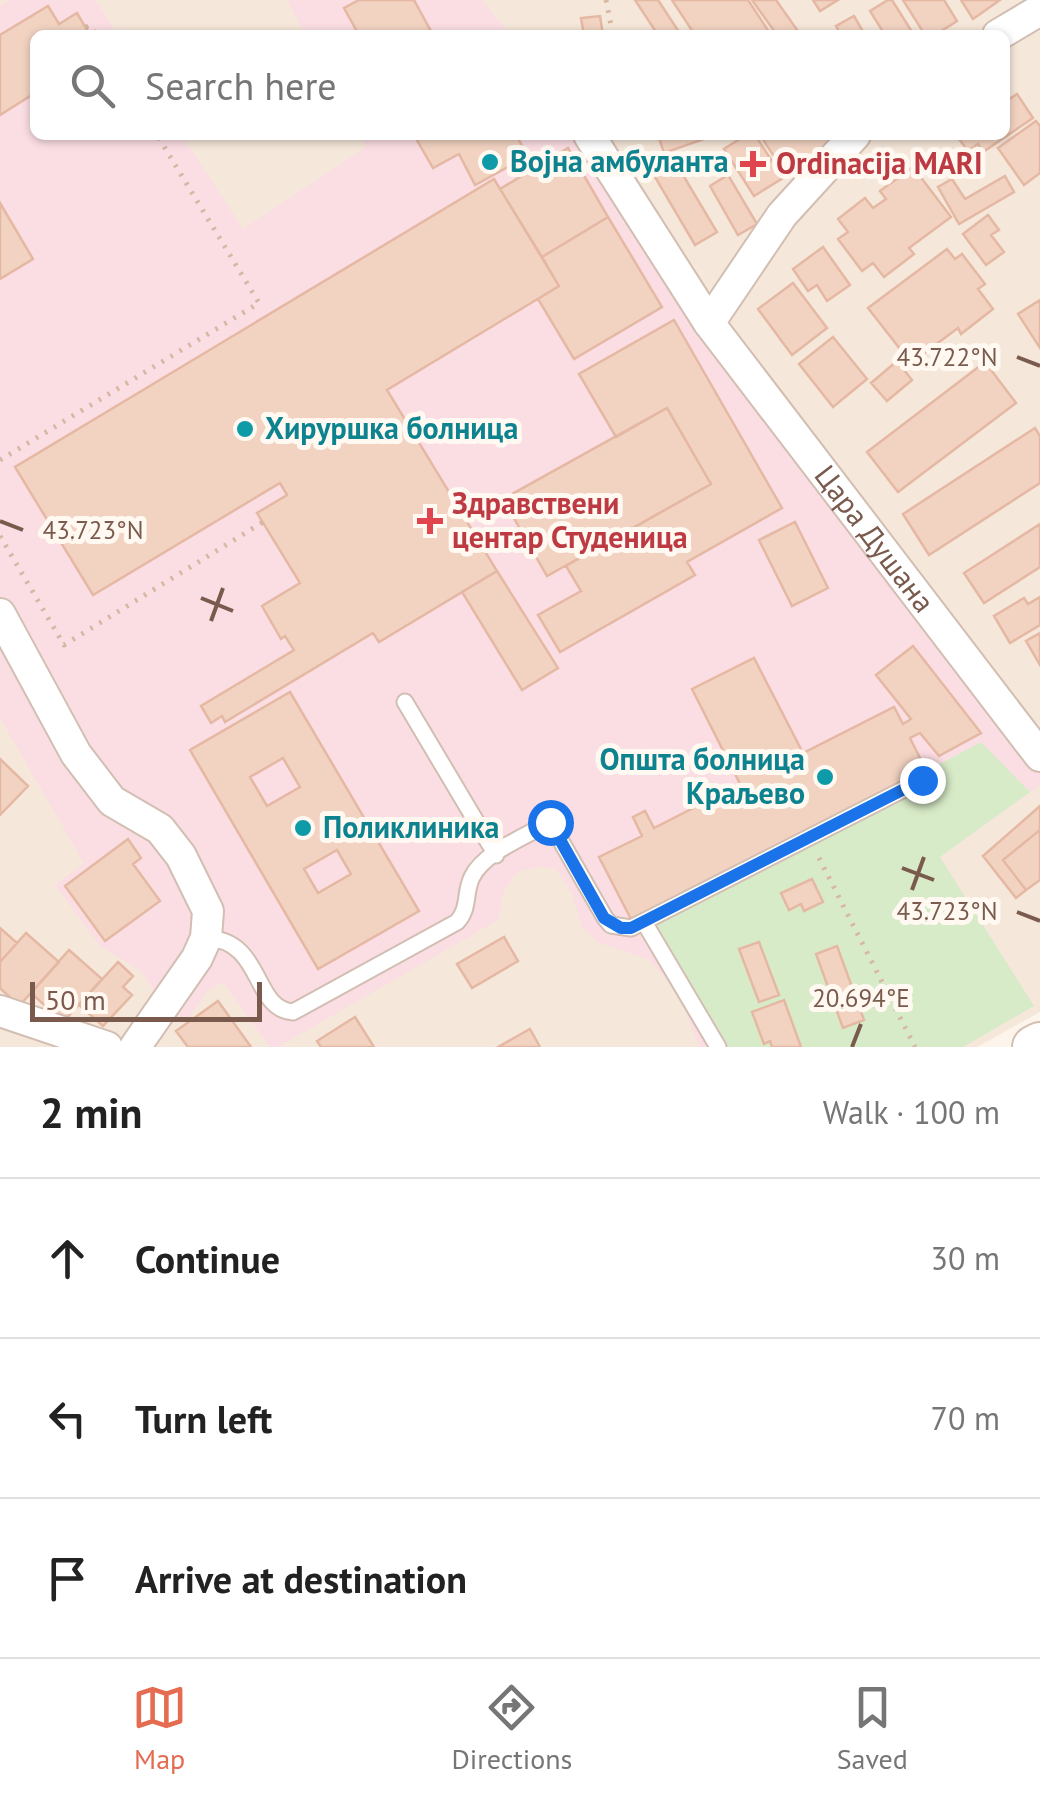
<!DOCTYPE html>
<html lang="en">
<head>
<meta charset="utf-8">
<style>
  body { margin:0; font-family:"PT Sans",sans-serif; background:#f6f6f6; color:#222 }
  .scale { position:absolute; left:30px; bottom:25px; width:232px; box-sizing:border-box; padding-left:10px; border:5px solid #795a4d; border-top:0; font-size:28px; line-height:35px; white-space:nowrap; color:#795a4d; -webkit-text-stroke:8px #fff9f2; paint-order:stroke }
  .stop { position:absolute; width:30px; height:30px; margin:-22px; border:8px solid #1a73e8; border-radius:50%; background:#fff }
  .stop.end { background:#1a73e8; border-color:#fff; box-shadow:0 2px 10px #0008 }
  .list { margin:0; padding:0; list-style:none }
  h2 { display:flex; justify-content:space-between; align-items:center; height:130px; margin:0; padding:0 40px; font-size:42px }
  h2 small { font-size:32px; font-weight:400; color:#767676 }
  .list li { display:grid; grid-template-columns:65px 1fr auto; gap:30px; align-items:center; box-sizing:border-box; height:160px; padding:0 40px; border-top:2px solid #e0e0e0 }
  .list b { display:block; font-size:38px; white-space:nowrap }
  .list em { font-size:32px; font-style:normal; color:#767676 }
  .icon { flex:none; width:55px; height:55px; fill:none; stroke:currentColor; stroke-width:2; stroke-linecap:round; stroke-linejoin:round }
  .map { position:relative; flex:none; width:1040px; height:1047px; overflow:hidden }
  .search { position:absolute; background:#fff; box-shadow:0 2px 8px #0004; left:30px; right:30px; top:30px; height:110px; display:flex; align-items:center; gap:25px; box-sizing:border-box; padding:0 35px; border-radius:15px; color:#767676; font-size:38px }
  .sheet { height:610px; background:#fff }
  nav { display:flex; justify-content:space-around; align-items:center; box-sizing:border-box; height:140px; border-top:2px solid #e0e0e0; background:#fff; font-size:28px; color:#767676 }
  nav a { display:grid; justify-items:center; gap:5px }
  nav .on { color:#e56b51 }
  .map>svg:first-child { display:block }
  .residential { fill:#f5e7d9; fill-rule:evenodd }
  .medical { fill:#fbdee3 }
  .green { fill:#d8ebc8 }
  .building { fill:#f2d3c2; stroke:#e5b8a3; stroke-width:2.5; fill-rule:evenodd }
  .lines { fill:none; stroke-linecap:round; stroke-linejoin:round }
  .lane-casing { stroke:#d2beb2; stroke-width:19 }
  .street-casing { stroke:#d2beb2; stroke-width:34 }
  .secondary-casing { stroke:#d5beaf; stroke-width:46 }
  .path { stroke:#d8b6a4; stroke-width:5; stroke-dasharray:2.5 8; stroke-linecap:butt }
  .lane { stroke:#fff; stroke-width:15 }
  .street { stroke:#fff; stroke-width:30 }
  .secondary { stroke:#fff; stroke-width:42 }
  .route { stroke:#1a73e8; stroke-width:12 }
  .ticks { fill:none; stroke:#795a4d; stroke-width:4 }
  .culture-dot { fill:#0f9aa8; stroke:#fff9f2; stroke-width:4 }
  .health-dot { fill:#e0444e; stroke:#fff9f2; stroke-width:4 }
  .labels { text-anchor:middle; stroke-width:10; stroke-linejoin:round; paint-order:stroke }
  .culture-label { font-size:30px; font-weight:bold; fill:#0d838f; stroke:#fff9f2; text-anchor:start }
  .health-label { font-size:30px; font-weight:bold; fill:#be3a42; stroke:#fff9f2; text-anchor:start }
  .street-label { font-size:30px; fill:#795a4d; stroke:#fff9f2 }
  .ticks-label { font-size:25px; text-anchor:middle; fill:#795a4d; stroke:#fff9f2; stroke-width:10; stroke-linejoin:round; paint-order:stroke }
</style>
</head>
<body>
<div class="map">
<svg width="1040" height="1047" viewBox="0 0 1040 1047">
  <rect width="100%" height="100%" fill="#fdf5eb"/>
  <!-- residential -->
  <path class="residential" d="M 0,0 L 1040,0 L 1040,1012 L 977,1047 L 0,1047 ZM 35,35 L 1005,35 L 1005,135 L 35,135 Z"/>
  <!-- medical -->
  <path class="medical" d="M 10,0 L 95,0 L 118,35 L 35,35 L 35,135 L 182,135 L 243,229 L 366,147 L 360,135 L 589,135 L 1040,756 L 1040,785 L 940,857 L 1034,1006 L 963,1047 L 699,1047 L 678,992 L 648,959 L 599,943 L 582,927 L 572,894 L 556,869 L 540,867 L 517,872 L 503,893 L 498,920 L 278,1047 L 270,1047 L 223,982 L 207,992 L 187,1020 L 165,1007 L 141,971 L 100,946 L 55,885 L 84,863 L 0,718 L 0,6 Z
    M 287,0 L 482,0 L 510,35 L 306,35 Z"/>
  <!-- green -->
  <path class="green" d="M 981,742 L 1030,792 L 940,857 L 1034,1006 L 963,1047 L 718,1047 L 644,922 Z"/>
  <!-- building -->
  <path class="building" d="M 359,0 L 414,0 L 433,35 L 359,35 L 344,8 Z
    M 635,0 L 658,0 L 681,35 L 658,35 Z
    M 672,0 L 748,0 L 771,35 L 695,35 Z
    M 752,0 L 776,0 L 800,34 L 777,35 Z
    M 813,0 L 838,0 L 820,11 Z
    M 888,0 L 892,0 L 914,35 L 885,35 L 870,11 Z
    M 903,0 L 944,0 L 957,21 L 935,35 L 925,35 Z
    M 961,0 L 1000,0 L 973,19 Z
    M 48,6 L 59,24 L 77,13 L 90,35 L 35,35 L 35,93 L 0,115 L 0,35 Z
    M 600,16 L 603,35 L 584,35 L 581,18 Z
    M 854,16 L 865,35 L 841,35 L 836,26 Z
    M 1017,94 L 1033,118 L 983,152 L 978,144 L 968,151 L 956,135 L 1005,135 L 1005,102 Z
    M 1036,121 L 1040,126 L 1040,173 L 1024,185 L 998,148 Z
    M 414,135 L 516,135 L 528,156 L 475,185 L 459,154 L 433,168 Z
    M 658,135 L 706,135 L 707,138 L 664,153 Z
    M 746,135 L 755,135 L 783,178 L 754,196 L 724,149 Z
    M 760,135 L 837,135 L 812,162 L 798,164 L 785,173 Z
    M 568,148 L 608,217 L 542,257 L 500,189 Z
    M 677,165 L 717,232 L 695,245 L 655,177 Z
    M 913,167 L 951,217 L 909,248 L 914,254 L 884,277 L 873,263 L 862,271 L 838,239 L 848,232 L 838,219 L 865,198 L 873,208 L 886,199 L 880,191 Z
    M 728,175 L 757,224 L 738,235 L 710,186 Z
    M 1005,176 L 1014,192 L 959,224 L 938,187 L 952,179 L 965,199 Z
    M 494,179 L 559,286 L 387,390 L 497,571 L 379,642 L 373,633 L 225,722 L 222,716 L 211,723 L 201,706 L 294,650 L 285,636 L 281,639 L 262,606 L 300,583 L 257,513 L 287,495 L 280,483 L 93,595 L 15,467 Z
    M 0,203 L 33,259 L 0,279 Z
    M 988,215 L 999,230 L 991,235 L 1004,252 L 986,265 L 963,234 Z
    M 608,217 L 662,307 L 574,359 L 538,299 L 559,286 L 542,257 Z
    M 823,247 L 850,285 L 827,301 L 817,285 L 808,291 L 793,269 Z
    M 947,249 L 955,259 L 962,254 L 985,284 L 978,289 L 993,309 L 961,334 L 958,328 L 911,363 L 868,308 Z
    M 793,283 L 827,328 L 792,355 L 758,309 Z
    M 1040,300 L 1040,348 L 1018,314 Z
    M 674,320 L 782,508 L 687,562 L 695,575 L 560,652 L 538,615 L 581,591 L 566,566 L 711,484 L 667,408 L 616,437 L 579,374 Z
    M 833,337 L 867,379 L 833,407 L 799,364 Z
    M 897,361 L 912,380 L 887,401 L 871,383 Z
    M 985,362 L 1016,403 L 898,492 L 867,452 Z
    M 667,408 L 711,484 L 547,576 L 503,499 Z
    M 1035,428 L 1040,436 L 1040,483 L 929,555 L 903,514 Z
    M 795,522 L 828,588 L 792,606 L 759,540 Z
    M 1040,524 L 1040,567 L 984,603 L 964,573 Z
    M 497,571 L 558,668 L 522,690 L 462,592 Z
    M 1040,597 L 1040,625 L 1010,643 L 994,616 L 1024,598 L 1028,604 Z
    M 1040,633 L 1040,665 L 1026,641 Z
    M 913,646 L 981,733 L 939,756 L 920,733 L 910,738 L 926,770 L 632,921 L 599,857 L 642,836 L 633,817 L 645,811 L 654,828 L 740,784 L 692,689 L 754,658 L 803,753 L 894,707 L 903,724 L 911,719 L 876,675 Z
    M 290,692 L 419,911 L 318,969 L 190,750 ZM 283,758 L 300,787 L 267,806 L 250,777 ZM 337,850 L 351,874 L 318,893 L 304,869 Z
    M 0,759 L 28,786 L 0,815 Z
    M 1040,806 L 1040,830 L 1003,860 L 1026,890 L 1016,898 L 983,856 Z
    M 1040,830 L 1040,880 L 1026,890 L 1003,860 Z
    M 128,839 L 141,858 L 133,864 L 160,901 L 105,941 L 65,886 Z
    M 812,879 L 823,902 L 804,911 L 801,904 L 789,910 L 781,893 Z
    M 0,928 L 17,943 L 0,962 Z
    M 26,933 L 59,962 L 19,1006 L 0,988 L 0,962 Z
    M 504,937 L 518,961 L 472,988 L 457,964 Z
    M 759,942 L 779,995 L 759,1002 L 739,949 Z
    M 837,946 L 864,1020 L 843,1028 L 816,954 Z
    M 69,950 L 102,979 L 63,1022 L 31,993 Z
    M 118,962 L 133,976 L 123,987 L 132,995 L 103,1026 L 79,1005 Z
    M 784,1000 L 801,1047 L 772,1047 L 770,1041 L 764,1044 L 752,1012 Z
    M 218,1001 L 251,1047 L 188,1047 L 176,1031 Z
    M 355,1017 L 374,1047 L 321,1047 L 317,1041 Z
    M 530,1029 L 540,1047 L 498,1047 Z"/>
  <g class="lines">
    <!-- lane casing -->
    <g class="lane-casing">
      <path id="lane" d="M 405,702 L 496,855
        M 644,922 L 718,1047
        M 206,938 C 264,940 252,1009 293,1012 L 457,922 C 470,908 464,893 472,877 C 484,852 527,836 550,822 L 605,918 L 611,925 L 631,928 L 922,780"/>
    </g>
    <!-- street casing -->
    <g class="street-casing">
      <g id="street">
        <path d="M 998,35 L 1040,10"/>
        <path id="s1" d="M 589,135 L 709,323 L 1040,756"/>
        <path d="M 709,323 L 782,215 L 855,135"/>
        <path d="M 0,614 L 76,754 L 112,801 L 160,829 L 181,856 L 208,911 L 206,938 L 197,958 L 135,1047"/>
        <path d="M 0,1011 L 107,1047"/>
      </g>
    </g>
    <!-- secondary casing -->
    <g class="secondary-casing">
      <path id="secondary" d="M 1034,1047 L 1040,1044"/>
    </g>
    <!-- path -->
    <path class="path" d="M 606,0 L 613,35
      M 86,27 L 90,25 L 96,35
      M 0,460 L 259,303 L 157,135
      M 0,536 L 64,645 L 263,522
      M 819,858 L 915,1047"/>
    <!-- lane -->
    <use href="#lane" class="lane"/>
    <!-- street -->
    <use href="#street" class="street"/>
    <!-- secondary -->
    <use href="#secondary" class="secondary"/>
  </g>
  <g class="lines">
    <!-- route -->
    <path class="route" d="M 550,822 L 604,918 L 621,928 L 631,928 L 922,780"/>
  </g>
  <!-- ticks -->
  <path class="ticks" d="M 1017,357 L 1040,366M 0,521 L 23,530M 201,598 L 233,611M 211,621 L 223,588M 902,868 L 934,880M 912,890 L 924,857M 1017,912 L 1040,921M 852,1047 L 861,1024"/>
  <!-- markers -->
  <g class="culture-dot">
    <circle cx="490" cy="162" r="10"/>
    <circle cx="245" cy="429" r="10"/>
    <circle cx="825" cy="777" r="10"/>
    <circle cx="303" cy="828" r="10"/>
  </g>
  <g class="health-dot">
    <path d="M748 149h10v10h10v10h-10v10h-10v-10h-10v-10h10z"/>
    <path d="M425 506h10v10h10v10h-10v10h-10v-10h-10v-10h10z"/>
  </g>
  <g class="labels">
    <!-- culture labels -->
    <g class="culture-label">
      <text x="510" y="172">Војна амбуланта</text>
      <text x="265" y="439">Хируршка болница</text>
      <text x="805" y="770" text-anchor="end">Општа болница<tspan x="805" dy="34">Краљево</tspan></text>
      <text x="323" y="838">Поликлиника</text>
    </g>
    <!-- health labels -->
    <g class="health-label">
      <text x="776" y="174">Ordinacija MARI</text>
      <text x="452" y="514">Здравствени<tspan x="452" dy="34">центар Студеница</tspan></text>
    </g>
    <!-- street labels -->
    <g class="street-label">
      <text dy="10" stroke="none"><textPath href="#s1" startOffset="495">Цара Душана</textPath></text>
    </g>
  </g>
  <g class="ticks-label">
    <text x="947" y="366">43.722°N</text>
    <text x="93" y="539">43.723°N</text>
    <text x="947" y="920">43.723°N</text>
    <text x="861" y="1007">20.694°E</text>
  </g>
</svg>
<div class="scale">50 m</div>
<div class="stop" style="left:550px;top:822px"></div>
<div class="stop end" style="left:922px;top:780px"></div>
<div class="search"><svg class="icon" aria-label="search" viewBox="0 0 24 24"><circle cx="10" cy="10" r="6"/><path d="M15 15l6 6"/></svg>Search here</div>
</div>
<section class="sheet">
<h2>2 min<small>Walk · 100 m</small></h2>
<ul class="list">
<li><svg class="icon" aria-label="ahead" viewBox="0 0 24 24"><path d="M12 20V5M6 11l6-6 6 6"/></svg><div><b>Continue</b></div><em>30 m</em></li>
<li><svg class="icon" aria-label="left" viewBox="0 0 24 24"><path d="M17 20v-9H6M10 6l-5 5 5 5"/></svg><div><b>Turn left</b></div><em>70 m</em></li>
<li><svg class="icon" aria-label="arrive" viewBox="0 0 24 24"><path d="M6 21V4h12l-3 4 3 4H6"/></svg><div><b>Arrive at destination</b></div></li>
</ul>
</section>
<nav>
<a class="on"><svg class="icon" aria-label="map" viewBox="0 0 24 24"><path d="M3 6l6-2 6 2 6-2v14l-6 2-6-2-6 2zM9 4v14M15 6v14"/></svg>Map</a>
<a><svg class="icon" aria-label="directions" viewBox="0 0 24 24"><path d="M12 3l9 9-9 9-9-9zM9 14v-3h6M13 9l2 2-2 2"/></svg>Directions</a>
<a><svg class="icon" aria-label="saved" viewBox="0 0 24 24"><path d="M7 4h10v16l-5-4-5 4z"/></svg>Saved</a>
</nav>
</body>
</html>
